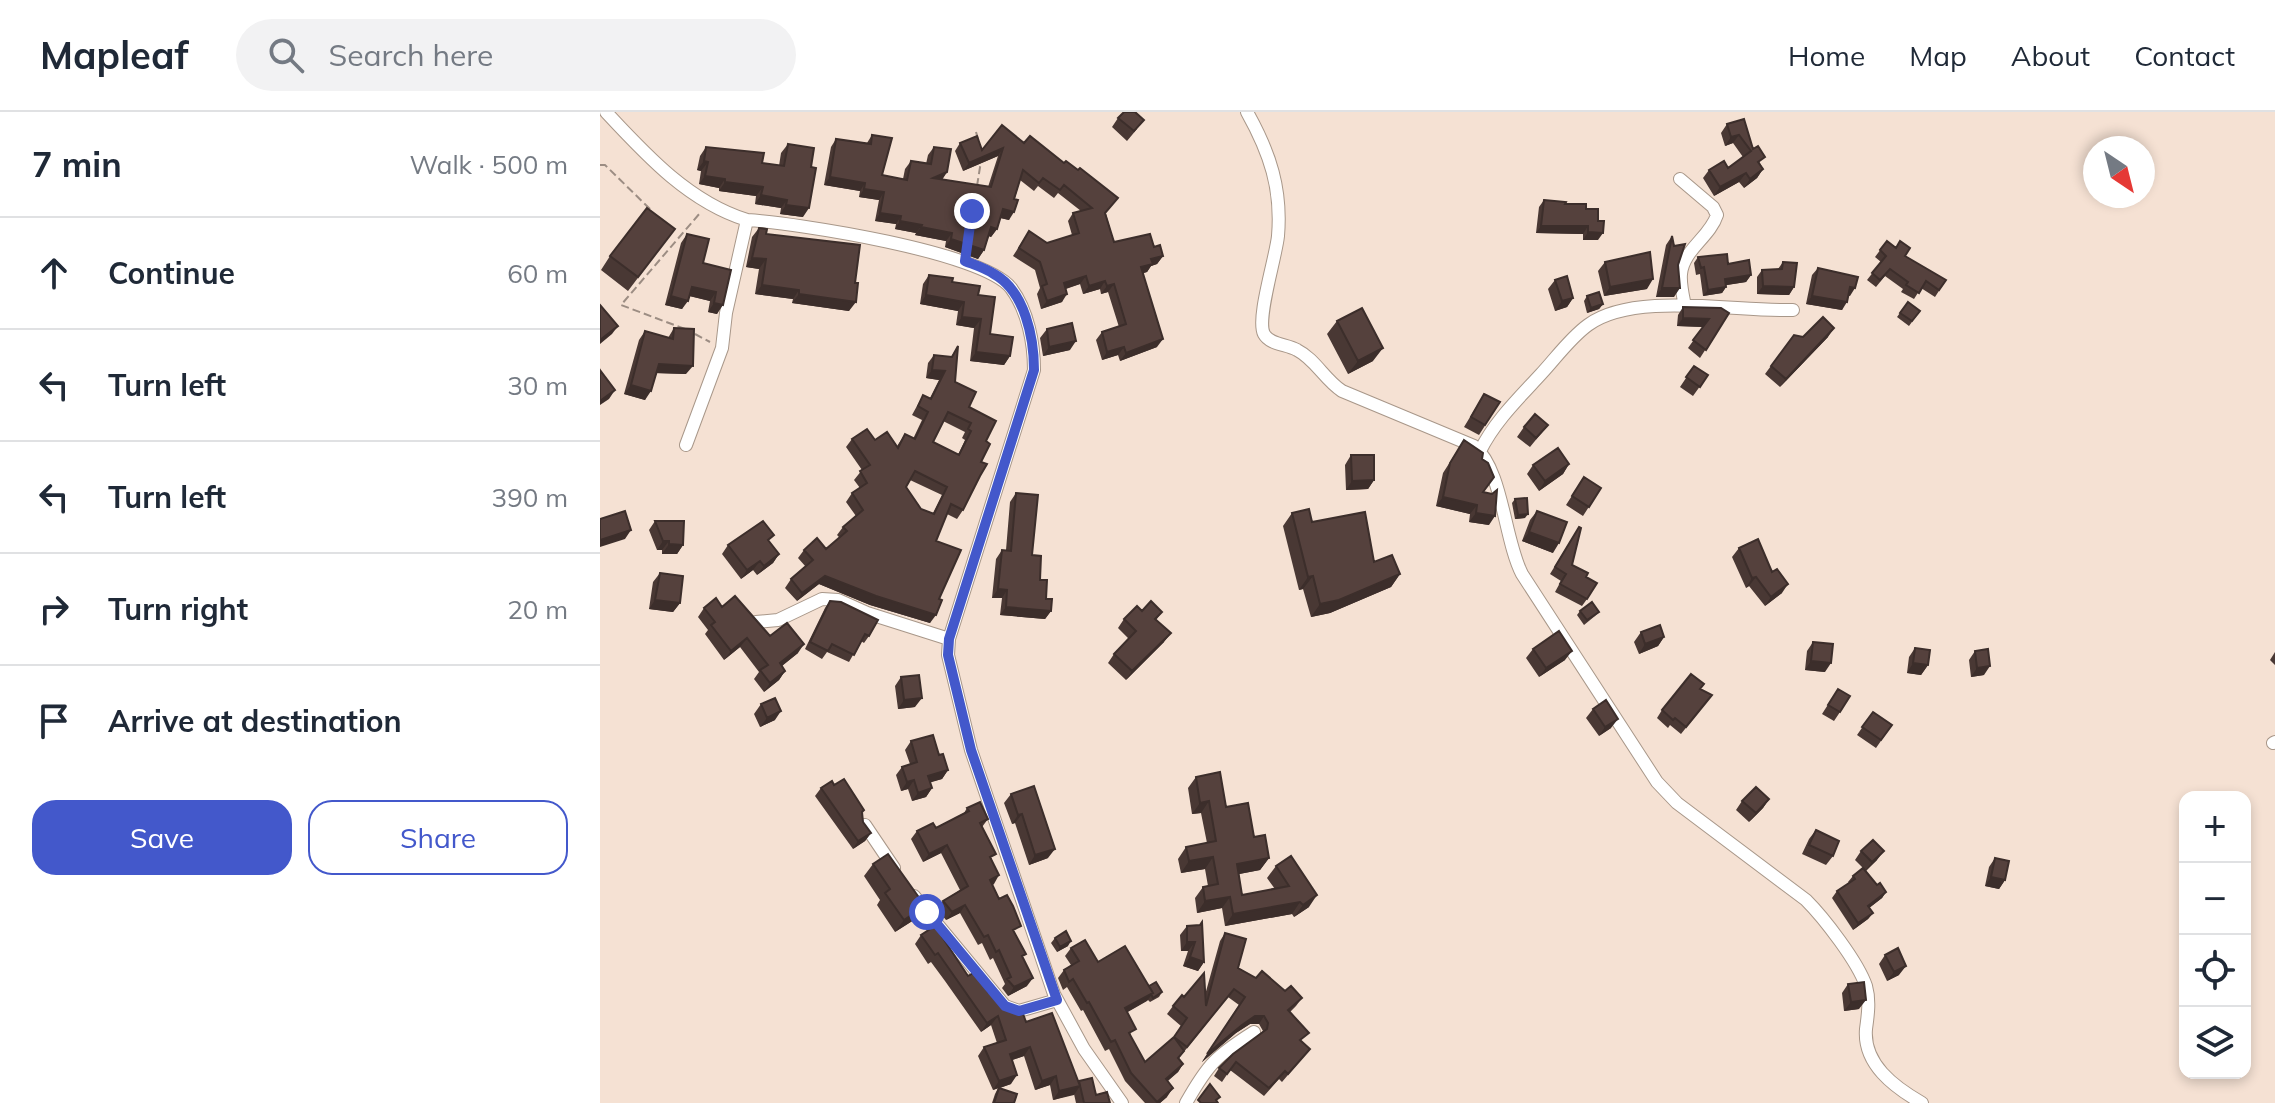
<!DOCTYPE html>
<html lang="en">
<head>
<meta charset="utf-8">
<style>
  body { margin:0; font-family:Mulish,sans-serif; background:#f2f2f3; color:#1f2937 }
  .controls { position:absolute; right:24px; bottom:24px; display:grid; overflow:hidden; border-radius:16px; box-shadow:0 4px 12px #0003 }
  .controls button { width:72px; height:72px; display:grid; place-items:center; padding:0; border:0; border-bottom:2px solid #e0e1e3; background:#fff; color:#1f2937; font:40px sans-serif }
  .compass { position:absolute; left:1483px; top:24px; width:72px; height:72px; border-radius:50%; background:#fff; box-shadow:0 4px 12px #0003; rotate:145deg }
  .stop { position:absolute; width:24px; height:24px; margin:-18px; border:6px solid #4358cb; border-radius:50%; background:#fff }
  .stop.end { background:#4358cb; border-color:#fff; box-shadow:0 2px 8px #0008 }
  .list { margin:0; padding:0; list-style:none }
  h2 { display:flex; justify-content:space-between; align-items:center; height:104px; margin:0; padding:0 32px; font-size:34px }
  h2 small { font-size:26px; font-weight:400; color:#747a83 }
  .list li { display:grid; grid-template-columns:52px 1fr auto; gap:24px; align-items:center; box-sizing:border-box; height:112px; padding:0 32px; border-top:2px solid #e0e1e3 }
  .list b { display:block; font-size:30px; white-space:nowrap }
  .list em { font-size:26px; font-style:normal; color:#747a83 }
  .actions { display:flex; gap:16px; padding:24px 32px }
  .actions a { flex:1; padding:18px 0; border:2px solid #4358cb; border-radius:24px; text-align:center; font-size:28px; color:#4358cb }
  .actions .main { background:#4358cb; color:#fff }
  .icon { flex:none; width:44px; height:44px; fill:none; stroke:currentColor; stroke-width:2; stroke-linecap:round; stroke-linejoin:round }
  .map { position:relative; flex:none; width:1675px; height:991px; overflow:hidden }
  header { display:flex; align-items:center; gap:48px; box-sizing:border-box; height:112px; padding:0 40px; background:#fff; border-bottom:2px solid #e0e1e3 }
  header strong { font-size:38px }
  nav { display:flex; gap:44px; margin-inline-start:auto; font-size:28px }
  .search { width:560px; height:72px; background:#f2f2f3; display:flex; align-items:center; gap:20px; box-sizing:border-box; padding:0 28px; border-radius:44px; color:#747a83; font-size:30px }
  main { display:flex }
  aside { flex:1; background:#fff }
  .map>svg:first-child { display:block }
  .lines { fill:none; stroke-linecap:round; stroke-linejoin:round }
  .street-casing { stroke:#a89789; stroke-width:14 }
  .path { stroke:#9c8d83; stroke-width:2; stroke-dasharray:8 4; stroke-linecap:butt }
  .street { stroke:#fff; stroke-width:12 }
  .wall { fill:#493834; fill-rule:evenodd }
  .shaded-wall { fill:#3c2e2b }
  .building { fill:#55413d; stroke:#3c2e2b; stroke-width:2; fill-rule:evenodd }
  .route { stroke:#4358cb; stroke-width:10 }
</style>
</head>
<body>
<header>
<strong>Mapleaf</strong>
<div class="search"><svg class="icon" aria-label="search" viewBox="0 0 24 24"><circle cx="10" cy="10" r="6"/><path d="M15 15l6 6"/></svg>Search here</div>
<nav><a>Home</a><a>Map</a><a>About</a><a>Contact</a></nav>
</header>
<main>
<aside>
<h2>7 min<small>Walk · 500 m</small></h2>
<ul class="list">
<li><svg class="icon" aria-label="ahead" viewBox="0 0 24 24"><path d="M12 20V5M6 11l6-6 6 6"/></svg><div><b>Continue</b></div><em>60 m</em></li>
<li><svg class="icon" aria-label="left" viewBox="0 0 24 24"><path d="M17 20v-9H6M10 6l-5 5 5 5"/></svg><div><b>Turn left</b></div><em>30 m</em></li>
<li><svg class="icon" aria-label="left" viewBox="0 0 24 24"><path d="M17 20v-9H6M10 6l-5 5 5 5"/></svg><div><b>Turn left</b></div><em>390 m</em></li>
<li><svg class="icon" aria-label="right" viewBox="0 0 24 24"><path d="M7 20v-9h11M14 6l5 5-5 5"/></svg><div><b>Turn right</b></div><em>20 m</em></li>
<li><svg class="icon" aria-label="arrive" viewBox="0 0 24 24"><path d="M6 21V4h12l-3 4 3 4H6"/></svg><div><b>Arrive at destination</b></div></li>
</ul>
<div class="actions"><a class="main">Save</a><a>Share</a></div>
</aside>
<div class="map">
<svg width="1675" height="991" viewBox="0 0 1675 991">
  <rect width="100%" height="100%" fill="#f5e1d3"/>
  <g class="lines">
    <!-- street casing -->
    <g class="street-casing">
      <path id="street" d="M 6,0 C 46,43 89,90 147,108 C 197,111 383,140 411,176 C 428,199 434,231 434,258 L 349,527 L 348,543 L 371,638 L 454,882 L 484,937 L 522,991
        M 647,0 C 670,41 682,77 678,124 C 676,145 656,207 664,222 C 670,233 687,232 697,238 C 715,247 725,268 742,279 L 874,334 C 903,358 904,427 922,462 L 1057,670 L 1077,691 L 1206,788 C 1224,806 1258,850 1266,874 C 1270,888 1268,903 1266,917 C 1263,952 1294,975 1322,991
        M 1080,67 L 1113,95 L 1117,103 C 1110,125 1083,138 1081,162 C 1080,172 1083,184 1085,194
        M 86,333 L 122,236 L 126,201 L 147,108
        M 880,339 C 895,309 918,287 941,262 C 956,246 970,226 988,213 C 1034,179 1137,200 1193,198
        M 156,510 L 178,508 L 222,487 L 238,488 L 267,501 L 349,527
        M 1673,631 L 1675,630
        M 265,713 L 294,756
        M 314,784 L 405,894 L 419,899 L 457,888
        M 586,991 C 608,952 616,944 654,920"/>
    </g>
    <!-- path -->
    <path class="path" d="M 376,20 L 379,30
      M 0,53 L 5,53 L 53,100
      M 377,74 L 381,49
      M 85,217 L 21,193 L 100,101
      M 95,222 L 110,230"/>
    <!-- street -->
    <use href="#street" class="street"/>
  </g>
  <!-- wall -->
  <path class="wall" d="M 518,6 L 537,17 L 527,29 L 512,15 Z
    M 1144,7 L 1153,37 L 1163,57 L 1157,66 L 1144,76 L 1139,70 L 1114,84 L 1103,66 L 1109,58 L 1128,56 L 1143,45 L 1133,31 L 1125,34 L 1121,21 L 1127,12 Z
    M 402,13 L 506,102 L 514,130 L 554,135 L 563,144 L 557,152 L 551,154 L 547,160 L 542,161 L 557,235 L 520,249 L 518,243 L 502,248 L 496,228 L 502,220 L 519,215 L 508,180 L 501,182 L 500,177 L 483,182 L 480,172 L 466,177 L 462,190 L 441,197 L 437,182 L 440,176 L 435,158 L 413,144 L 429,119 L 447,131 L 472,123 L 468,109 L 473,101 L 481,99 L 458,81 L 454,86 L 438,74 L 434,79 L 420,68 L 409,108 L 400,106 L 397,117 L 391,125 L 389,124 L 384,138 L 378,147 L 345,135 L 346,129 L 315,123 L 316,121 L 295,117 L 296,112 L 275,109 L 279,88 L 259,85 L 260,79 L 224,73 L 231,35 L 236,27 L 267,31 L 272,23 L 282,63 L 303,67 L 305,57 L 311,49 L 326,52 L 328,43 L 334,35 L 347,60 L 342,67 L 388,75 L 398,44 L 363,59 L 355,39 L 360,31 L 382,38 Z
    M 188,32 L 203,105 L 180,102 L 181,96 L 155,92 L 156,84 L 119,79 L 119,76 L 99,72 L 101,59 L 97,58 L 100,44 L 106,35 L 162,51 L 179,54 L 181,41 Z
    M 944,88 L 986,97 L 998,128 L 983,128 L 983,122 L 936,121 L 939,95 Z
    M 159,116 L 166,122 L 255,171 L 249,199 L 192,191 L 193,187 L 155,182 L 159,157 L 146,155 L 152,125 Z
    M 87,122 L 103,151 L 131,158 L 117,202 L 108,200 L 110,189 L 89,184 L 82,197 L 65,193 L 81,131 Z
    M 1072,124 L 1078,153 L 1074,185 L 1056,185 L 1066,133 Z
    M 1287,129 L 1305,144 L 1346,168 L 1335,185 L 1321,176 L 1314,187 L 1301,180 L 1303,177 L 1285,164 L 1276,175 L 1267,168 L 1281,150 L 1275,145 Z
    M 65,130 L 28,179 L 1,158 L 10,144 Z
    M 1098,145 L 1128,152 L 1151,163 L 1146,170 L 1126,173 L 1126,175 L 1122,181 L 1103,184 L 1100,162 L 1096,163 L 1094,151 Z
    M 1005,150 L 1047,177 L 1004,184 L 998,159 Z
    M 1183,150 L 1194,175 L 1189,183 L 1157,182 L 1157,165 L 1162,158 L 1178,157 Z
    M 1218,156 L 1250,184 L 1248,184 L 1242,198 L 1206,192 L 1212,163 Z
    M 329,163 L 352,170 L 378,183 L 390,222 L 410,244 L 404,253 L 370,249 L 374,216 L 356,213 L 358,199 L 320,192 L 323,172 Z
    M 955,168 L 973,186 L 967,195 L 955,199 L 948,177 Z
    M 987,184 L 1003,192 L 999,197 L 987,201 L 984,189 Z
    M 1308,190 L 1320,199 L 1309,214 L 1297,205 Z
    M 1083,195 L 1129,201 L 1100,246 L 1088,236 L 1103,215 L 1077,214 L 1078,203 Z
    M 737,209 L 773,249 L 748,262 L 727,222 Z
    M 74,216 L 86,262 L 57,261 L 45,288 L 24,282 L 39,228 L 45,219 L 68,226 Z
    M 447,217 L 470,238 L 443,244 L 440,226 Z
    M 1194,223 L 1203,225 L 1228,225 L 1180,275 L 1165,262 Z
    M 358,234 L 355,270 L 369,295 L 386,329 L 381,350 L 363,398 L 357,407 L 347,402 L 336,429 L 339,487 L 330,511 L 270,493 L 219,472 L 197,489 L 185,476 L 191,467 L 206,455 L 198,446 L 204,438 L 226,437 L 240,426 L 237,423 L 243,415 L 256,404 L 246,390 L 252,381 L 260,376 L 254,368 L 262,358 L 246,335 L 252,327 L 275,328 L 297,334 L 305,322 L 313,327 L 322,308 L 312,303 L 323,283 L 330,286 L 339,268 L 326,266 L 328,251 L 334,243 L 351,245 ZM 343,309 L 365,320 L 362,326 L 365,328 L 358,343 L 333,330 ZM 310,368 L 342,383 L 333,401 L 321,397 L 306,375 Z
    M 1094,254 L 1108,263 L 1093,284 L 1080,275 Z
    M 884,282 L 900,290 L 879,323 L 864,315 Z
    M 948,313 L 930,335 L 917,325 L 924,315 Z
    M 864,328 L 883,380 L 889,413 L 869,410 L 870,402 L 836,394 L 843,361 Z
    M 751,343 L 774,368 L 768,377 L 746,378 L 745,353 Z
    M 969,352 L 963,362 L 939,379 L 927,362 L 933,353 Z
    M 984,365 L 1001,376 L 983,404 L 966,393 Z
    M 416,381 L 440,468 L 451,499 L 445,507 L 400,503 L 402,486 L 392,486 L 396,447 L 402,438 L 406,438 L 410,390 Z
    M 915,387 L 925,406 L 915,407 L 912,391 Z
    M 937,399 L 953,441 L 922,429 L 930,408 Z
    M 692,401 L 712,410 L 774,450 L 800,462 L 791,475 L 730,501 L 711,505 L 703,477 L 699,478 L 683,414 Z
    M 55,409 L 83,433 L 77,442 L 62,442 L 62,438 L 57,438 L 49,418 Z
    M 979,415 L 972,453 L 986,465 L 987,487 L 982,494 L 955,480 L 961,469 L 950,462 Z
    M 169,430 L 179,442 L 173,451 L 157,463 L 153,458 L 141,467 L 122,442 L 128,433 Z
    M 1139,436 L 1182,481 L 1165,494 L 1149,474 L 1146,476 L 1132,445 Z
    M 60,461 L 80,491 L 73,500 L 49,497 L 53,470 Z
    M 230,489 L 269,524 L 264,531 L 261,529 L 249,550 L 227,540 L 222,547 L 205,537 L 225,496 Z
    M 122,495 L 198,541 L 182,554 L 185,559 L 179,568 L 164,580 L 154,567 L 159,560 L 140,535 L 124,548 L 105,522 L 108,518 L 98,505 L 104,496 Z
    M 542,499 L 562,500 L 556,508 L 564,530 L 526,568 L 508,551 L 514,542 L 529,527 L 518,516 L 524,507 Z
    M 980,499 L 999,500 L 995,504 L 984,513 L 977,503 Z
    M 1041,520 L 1064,525 L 1058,534 L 1039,542 L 1034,530 Z
    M 1213,530 L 1225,560 L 1205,558 L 1207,539 Z
    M 1315,536 L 1328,553 L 1321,563 L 1307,561 L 1309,545 Z
    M 933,537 L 965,548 L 939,565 L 926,546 Z
    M 1375,539 L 1384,563 L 1371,565 L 1369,548 Z
    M 1675,540 L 1675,553 L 1670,548 Z
    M 301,565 L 315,595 L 298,597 L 295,574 Z
    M 1100,577 L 1112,583 L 1081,622 L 1070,613 L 1068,616 L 1057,606 L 1062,598 Z
    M 1238,577 L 1240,600 L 1234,609 L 1222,602 Z
    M 161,592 L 175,608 L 160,615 L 154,602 Z
    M 993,597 L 1011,616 L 999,624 L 986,606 Z
    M 1273,600 L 1292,613 L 1276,636 L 1257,623 Z
    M 311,629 L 339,643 L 348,658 L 342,667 L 330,670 L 332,676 L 326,685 L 312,689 L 308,677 L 301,679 L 296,663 L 302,655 L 310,652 L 305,638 Z
    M 596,665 L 654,725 L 669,746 L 660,758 L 639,762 L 642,783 L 675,777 L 667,766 L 676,754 L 709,795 L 694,805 L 692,802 L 625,814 L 622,796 L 597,801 L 595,786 L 603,775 L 608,774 L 605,757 L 581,761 L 578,747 L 586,735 L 607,731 L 601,701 L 592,702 L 588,676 Z
    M 221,676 L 262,702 L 263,710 L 271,721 L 265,729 L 253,737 L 215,684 Z
    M 411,682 L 448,746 L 429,753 L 415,711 L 412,712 L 404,691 Z
    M 1169,687 L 1163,696 L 1149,710 L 1136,698 L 1142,689 Z
    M 367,696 L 388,707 L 382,715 L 392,748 L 394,772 L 392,773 L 415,822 L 423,846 L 427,874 L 408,884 L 402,876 L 405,872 L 393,846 L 390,848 L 382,831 L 378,833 L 360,801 L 346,808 L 337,797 L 343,789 L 360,778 L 341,741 L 323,750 L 311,727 L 317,719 L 336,716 L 364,701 Z
    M 1216,718 L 1233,744 L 1226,753 L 1202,742 L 1209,727 Z
    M 1261,739 L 1277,748 L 1266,759 L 1277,773 L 1286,780 L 1282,786 L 1269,796 L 1273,801 L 1268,807 L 1253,818 L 1232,786 L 1237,779 L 1249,771 L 1248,770 L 1253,764 L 1263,756 L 1255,748 Z
    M 1395,746 L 1405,768 L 1399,777 L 1385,774 L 1389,755 Z
    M 273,752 L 317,806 L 295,820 L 277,793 L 280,788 L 264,764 Z
    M 587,814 L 604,850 L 598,859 L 583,854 L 588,839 L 581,839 L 580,823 Z
    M 625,821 L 638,856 L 656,866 L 702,886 L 696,894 L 690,900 L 702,930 L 710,937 L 682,970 L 679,967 L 664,984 L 630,958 L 622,970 L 614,964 L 619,956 L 663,919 L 659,912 L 650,912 L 636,921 L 602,950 L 639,893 L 628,885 L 579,946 L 583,952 L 578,960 L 567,969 L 567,985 L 560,991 L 545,991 L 525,969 L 509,937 L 505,939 L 483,898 L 481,899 L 467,875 L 463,878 L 458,866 L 464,858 L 471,853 L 465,844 L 471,836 L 562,880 L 559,885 L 550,890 L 548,888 L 527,900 L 531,924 L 545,950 L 574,925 L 581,914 L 567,902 L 573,894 L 584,885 L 605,883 L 620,829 Z
    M 321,823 L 368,864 L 426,910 L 478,969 L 510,991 L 476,991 L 474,982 L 453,988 L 450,973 L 435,978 L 424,944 L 412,948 L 411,972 L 400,976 L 414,991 L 392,991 L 395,982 L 398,976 L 393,978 L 378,944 L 384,935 L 397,931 L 391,913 L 381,920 L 345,869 L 331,850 L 328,852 L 315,832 Z
    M 455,826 L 468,834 L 457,840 L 451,831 Z
    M 1285,843 L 1299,863 L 1287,869 L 1279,852 Z
    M 1248,872 L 1259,897 L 1244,899 L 1242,881 Z"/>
  <!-- shaded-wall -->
  <path class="shaded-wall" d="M 1139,23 L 1133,31 L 1125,34 L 1131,25 Z
    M 403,36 L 398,44 L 363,59 L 369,51 Z
    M 104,49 L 108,50 L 101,59 L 97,58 Z
    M 1163,57 L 1157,66 L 1144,76 L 1150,67 Z
    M 347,60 L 342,68 L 333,66 Z
    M 1146,61 L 1139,70 L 1114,84 L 1120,75 Z
    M 105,64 L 125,67 L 119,76 L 99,72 Z
    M 230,65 L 265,71 L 260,79 L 224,73 Z
    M 125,70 L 163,75 L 156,84 L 119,79 Z
    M 264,77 L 284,80 L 279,88 L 259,85 Z
    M 161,83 L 187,88 L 181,96 L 155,92 Z
    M 186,93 L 209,96 L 203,105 L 180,102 Z
    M 403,97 L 414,100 L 409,108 L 397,105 Z
    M 280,101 L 301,104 L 296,112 L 275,109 Z
    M 300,109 L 322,113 L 316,121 L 295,117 Z
    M 941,114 L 988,114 L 983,122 L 936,121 Z
    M 321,115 L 352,121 L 346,129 L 315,123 Z
    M 391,115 L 397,117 L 391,125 L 386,123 Z
    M 988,120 L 1003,121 L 998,128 L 983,128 Z
    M 351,127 L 384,138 L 378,147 L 345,135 Z
    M 563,144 L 557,152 L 551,154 L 547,160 L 535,164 L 541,155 L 551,147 Z
    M 152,146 L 166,147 L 159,157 L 146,155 Z
    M 1151,163 L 1146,170 L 1121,174 L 1125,167 Z
    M 486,164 L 480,172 L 458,179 L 464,171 Z
    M 1053,167 L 1047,177 L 1004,184 L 1010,175 Z
    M 505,169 L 500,177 L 483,182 L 489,174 Z
    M 514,172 L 508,180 L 501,182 L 507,174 Z
    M 162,173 L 199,178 L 193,187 L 155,182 Z
    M 1163,174 L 1194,175 L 1189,183 L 1157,182 Z
    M 92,175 L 116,180 L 110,189 L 86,183 Z
    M 1126,175 L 1122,181 L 1103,184 L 1108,178 Z
    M 1250,175 L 1255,176 L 1250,184 L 1245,183 Z
    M 1062,176 L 1080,176 L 1074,185 L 1056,185 Z
    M 199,182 L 256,190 L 249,199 L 192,191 Z
    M 467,182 L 462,190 L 441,197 L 447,189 Z
    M 326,183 L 364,190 L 358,199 L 320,192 Z
    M 71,184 L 88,189 L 82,197 L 65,193 Z
    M 1212,184 L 1247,190 L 1242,198 L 1206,192 Z
    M 973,186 L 967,195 L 955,199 L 962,189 Z
    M 114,191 L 123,193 L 117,202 L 108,200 Z
    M 1003,192 L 999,197 L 987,201 L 991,196 Z
    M 362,205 L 381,207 L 374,216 L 356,213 Z
    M 1083,206 L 1109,207 L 1104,215 L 1077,214 Z
    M 18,214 L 12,222 L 0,232 L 0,228 Z
    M 1234,216 L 1228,225 L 1180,275 L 1186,267 Z
    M 563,227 L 557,235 L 520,249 L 526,241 Z
    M 476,229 L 470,238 L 443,244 L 449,235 Z
    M 524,235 L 518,243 L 502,248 L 507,240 Z
    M 783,236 L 773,249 L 748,262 L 758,249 Z
    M 376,240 L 410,244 L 404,253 L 370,249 Z
    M 59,252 L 93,254 L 86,262 L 53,261 Z
    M 332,258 L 345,259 L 339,268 L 326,266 Z
    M 31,273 L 51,279 L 45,288 L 24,282 Z
    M 15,278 L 9,287 L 0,293 L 0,289 Z
    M 969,352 L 963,362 L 939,379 L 945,369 Z
    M 774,368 L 768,377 L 746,378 L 752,369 Z
    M 843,385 L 877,393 L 870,402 L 836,394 Z
    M 876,401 L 895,404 L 889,413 L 869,410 Z
    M 928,402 L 925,406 L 915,407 L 918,403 Z
    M 31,418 L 25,427 L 0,435 L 0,428 Z
    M 929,420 L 959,431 L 953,441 L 922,429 Z
    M 63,429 L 69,429 L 62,438 L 57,438 Z
    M 69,432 L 83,433 L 77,442 L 62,442 Z
    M 179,442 L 173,451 L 157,463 L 164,454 Z
    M 160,449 L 153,458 L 141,467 L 147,458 Z
    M 800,462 L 791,475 L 730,501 L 711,505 L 720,492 Z
    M 225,464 L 336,503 L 330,511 L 270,493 L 219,472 L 197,489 L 202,481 Z
    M 713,464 L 703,477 L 699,478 L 708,465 Z
    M 1156,465 L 1149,474 L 1146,476 L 1152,466 Z
    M 1188,472 L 1182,481 L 1165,494 L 1171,485 Z
    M 398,477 L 407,478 L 402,486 L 392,486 Z
    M 55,488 L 80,491 L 73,500 L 49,497 Z
    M 406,495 L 451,499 L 445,507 L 400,503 Z
    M 571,521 L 564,530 L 526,568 L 532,559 Z
    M 1064,525 L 1058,534 L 1039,542 L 1045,532 Z
    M 147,526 L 140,535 L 124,548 L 131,539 Z
    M 204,532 L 198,541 L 174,560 L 180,551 Z
    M 972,539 L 965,548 L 939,565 L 946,556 Z
    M 1211,549 L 1231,551 L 1225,560 L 1205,558 Z
    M 1313,551 L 1328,553 L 1321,563 L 1307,561 Z
    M 1390,554 L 1384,563 L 1371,565 L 1377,556 Z
    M 185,559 L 179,568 L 164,580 L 170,571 Z
    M 322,586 L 315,595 L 298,597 L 304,588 Z
    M 181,599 L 175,608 L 160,615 L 167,606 Z
    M 1018,607 L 1011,616 L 999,624 L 1005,615 Z
    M 348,658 L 342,667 L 322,673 L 328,664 Z
    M 314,668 L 308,677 L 301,679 L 307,670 Z
    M 332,676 L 326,685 L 312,689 L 318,681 Z
    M 1169,687 L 1163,696 L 1149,710 L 1156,701 Z
    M 609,689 L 601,701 L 592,702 L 600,691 Z
    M 422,702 L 415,711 L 412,712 L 418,703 Z
    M 271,721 L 265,729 L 253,737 L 258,729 Z
    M 347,733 L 341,741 L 323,750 L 329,742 Z
    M 455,737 L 448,746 L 429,753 L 435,743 Z
    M 1284,739 L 1277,748 L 1265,759 L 1272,750 Z
    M 613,745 L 605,757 L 581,761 L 589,749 Z
    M 669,746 L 660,758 L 629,764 L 637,752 Z
    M 399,763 L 394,772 L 384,777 L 390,768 Z
    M 1391,765 L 1405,768 L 1399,777 L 1385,774 Z
    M 1286,780 L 1282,786 L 1264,800 L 1268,794 Z
    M 717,783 L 709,795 L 694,805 L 703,793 Z
    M 630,785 L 622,796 L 597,801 L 605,789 Z
    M 700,790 L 692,802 L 625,814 L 633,802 Z
    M 365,793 L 360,801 L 346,808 L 352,800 Z
    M 325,794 L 317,806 L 295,820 L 304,808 Z
    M 1273,801 L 1268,807 L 1253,818 L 1258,811 Z
    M 471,829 L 468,834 L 457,840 L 460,835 Z
    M 587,830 L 595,830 L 588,839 L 581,839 Z
    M 590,845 L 604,850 L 598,859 L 583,854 Z
    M 1306,854 L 1299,863 L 1287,869 L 1294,860 Z
    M 433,866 L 427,874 L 408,884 L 414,875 Z
    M 553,881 L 547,889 L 519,905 L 525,896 Z
    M 1266,888 L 1259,897 L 1244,899 L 1251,890 Z
    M 398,904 L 391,913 L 381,920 L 387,911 Z
    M 655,904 L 664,904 L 659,912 L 650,912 L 636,921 L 602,950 L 607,942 L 642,913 Z
    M 430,935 L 424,944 L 404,951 L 410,942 Z
    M 583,952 L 578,960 L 560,976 L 566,967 Z
    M 417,963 L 411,972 L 393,978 L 399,969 Z
    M 456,964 L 450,973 L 435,978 L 442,969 Z
    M 480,974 L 474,983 L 453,988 L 459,979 Z
    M 573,976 L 567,985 L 560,991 L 556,991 Z"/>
  <!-- building -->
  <path class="building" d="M 524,0 L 535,0 L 544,8 L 534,19 L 518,6 Z
    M 1144,7 L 1153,37 L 1158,34 L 1165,45 L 1158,50 L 1163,57 L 1150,67 L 1146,61 L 1120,75 L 1109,58 L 1124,49 L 1128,56 L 1151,39 L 1139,23 L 1131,25 L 1127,12 Z
    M 402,13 L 424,31 L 430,24 L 464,51 L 466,49 L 478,58 L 480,56 L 518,86 L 505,101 L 514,130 L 550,122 L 554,135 L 560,133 L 563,144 L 551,147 L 553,152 L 541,155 L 563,227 L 526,241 L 524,235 L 507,240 L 502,220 L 526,212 L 514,172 L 507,174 L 505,169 L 489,174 L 486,164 L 464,171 L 467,182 L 447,189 L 442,174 L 447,172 L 440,150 L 419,136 L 429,119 L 447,131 L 479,121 L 473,101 L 492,96 L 464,73 L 460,78 L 443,66 L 439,71 L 423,58 L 414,87 L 418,88 L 414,100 L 403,97 L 397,117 L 391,115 L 384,138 L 351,127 L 352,121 L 321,115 L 322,113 L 300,109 L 301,104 L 280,101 L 284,80 L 264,77 L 265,71 L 230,65 L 236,27 L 271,32 L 272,23 L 292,26 L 282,63 L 307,68 L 311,49 L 331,52 L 334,35 L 351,37 L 347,60 L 333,66 L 391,75 L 403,36 L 369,51 L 360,31 L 377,24 L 382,38 Z
    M 188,32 L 214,36 L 211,55 L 216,56 L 209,96 L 186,93 L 187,88 L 161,83 L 163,75 L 125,70 L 125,67 L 105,64 L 108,50 L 104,49 L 106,35 L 164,41 L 162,51 L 184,54 Z
    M 944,88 L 966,90 L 965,92 L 986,92 L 986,97 L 998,97 L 998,109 L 1004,109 L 1003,121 L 988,120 L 988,114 L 941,114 Z
    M 47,96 L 75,117 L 38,165 L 10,144 Z
    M 159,116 L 167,117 L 166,122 L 260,133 L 255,171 L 258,171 L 256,190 L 199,182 L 199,178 L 162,173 L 166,147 L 152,146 Z
    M 87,122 L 109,127 L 103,151 L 131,158 L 123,193 L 114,191 L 116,180 L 92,175 L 88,189 L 71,184 Z
    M 1072,124 L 1074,134 L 1085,132 L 1078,153 L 1080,176 L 1062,176 Z
    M 1287,129 L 1296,136 L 1300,129 L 1310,136 L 1305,144 L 1346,168 L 1339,178 L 1326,169 L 1319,181 L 1306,173 L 1308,170 L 1290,157 L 1280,168 L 1272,161 L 1286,144 L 1280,138 Z
    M 1050,140 L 1053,167 L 1010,175 L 1005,150 Z
    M 1127,142 L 1128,152 L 1149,148 L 1151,163 L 1125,167 L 1126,175 L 1108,178 L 1104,155 L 1101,156 L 1098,145 Z
    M 1183,150 L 1197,151 L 1194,175 L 1163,174 L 1162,158 L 1182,157 Z
    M 1218,156 L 1258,165 L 1255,176 L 1250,175 L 1247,190 L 1212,184 Z
    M 329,163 L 353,166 L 352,170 L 380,174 L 378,183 L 395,185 L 390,222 L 413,225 L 410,244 L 376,240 L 381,207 L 362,205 L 364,190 L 326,183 Z
    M 967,164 L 973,186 L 962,189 L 955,168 Z
    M 999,180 L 1003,192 L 991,196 L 987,184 Z
    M 1308,190 L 1320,199 L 1312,209 L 1300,201 Z
    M 0,193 L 18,214 L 0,228 Z
    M 1083,195 L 1121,196 L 1129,201 L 1106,238 L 1093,228 L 1109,207 L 1083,206 Z
    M 762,196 L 783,236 L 758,249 L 737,209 Z
    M 1223,205 L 1234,216 L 1186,267 L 1171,254 L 1194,223 L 1203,225 Z
    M 472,211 L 476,229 L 449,235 L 447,217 Z
    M 74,216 L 94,217 L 93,254 L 59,252 L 51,279 L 31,273 L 45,219 L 73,227 Z
    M 358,234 L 355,270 L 376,280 L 369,295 L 396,309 L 386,329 L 390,332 L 381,350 L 387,352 L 380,364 L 363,398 L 351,392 L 336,429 L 361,438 L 339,487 L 342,488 L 336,503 L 276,484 L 225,464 L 202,481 L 191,467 L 213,448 L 204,438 L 217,426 L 226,437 L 247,419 L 243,415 L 263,398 L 252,381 L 267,371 L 260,359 L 270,353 L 252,327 L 267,317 L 275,328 L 287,320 L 298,336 L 305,322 L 315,327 L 328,300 L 318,294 L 323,283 L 331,287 L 345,259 L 332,258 L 334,243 L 352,245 ZM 348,300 L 371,311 L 368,317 L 371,319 L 359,343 L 333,330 ZM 315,359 L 347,375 L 334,402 L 321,397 L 306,375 Z
    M 1094,254 L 1108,263 L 1100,275 L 1086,265 Z
    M 0,258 L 15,278 L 0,289 Z
    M 884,282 L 900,290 L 885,313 L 871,305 Z
    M 935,302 L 948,313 L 936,326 L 924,315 Z
    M 864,328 L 883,341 L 882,347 L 888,351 L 894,365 L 883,380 L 892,382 L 897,378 L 895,404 L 876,401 L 877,393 L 843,385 L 850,351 Z
    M 958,336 L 969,352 L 945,369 L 933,353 Z
    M 751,343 L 774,343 L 774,368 L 752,369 Z
    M 984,365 L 1001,376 L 989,395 L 972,384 Z
    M 416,381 L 438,383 L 432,443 L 441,444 L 440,468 L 447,468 L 446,487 L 452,487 L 451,499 L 406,495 L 407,478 L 398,477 L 402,438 L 411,439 Z
    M 927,386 L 928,402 L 918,403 L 915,387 Z
    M 709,397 L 712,410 L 765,400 L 774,450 L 792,443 L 800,462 L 739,488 L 720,492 L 713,464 L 708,465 L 692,401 Z
    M 25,399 L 31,418 L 0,428 L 0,407 Z
    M 937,399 L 967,410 L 959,431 L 929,420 Z
    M 55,409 L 84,409 L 83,433 L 69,432 L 69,429 L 63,429 Z
    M 163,409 L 174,423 L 168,428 L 179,442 L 164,454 L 160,449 L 147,458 L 128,433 Z
    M 979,415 L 981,416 L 972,453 L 988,461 L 986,465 L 997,471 L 987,487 L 960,472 L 966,462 L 955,455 Z
    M 1158,427 L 1172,460 L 1177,457 L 1188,472 L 1171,485 L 1156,465 L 1152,466 L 1139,436 Z
    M 60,461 L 83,464 L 80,491 L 55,488 Z
    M 135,484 L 170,524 L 187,511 L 204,532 L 180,551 L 185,559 L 170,571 L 160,558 L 168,553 L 147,526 L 131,539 L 111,513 L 115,510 L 104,496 L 116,486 L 122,495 Z
    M 230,489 L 241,490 L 278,508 L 269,524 L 265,522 L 254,543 L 232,532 L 228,539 L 210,530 Z
    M 551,489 L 562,500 L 555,507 L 571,521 L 532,559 L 514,542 L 536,519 L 524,507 L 537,494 L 542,499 Z
    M 992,490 L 999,500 L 987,508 L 980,499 Z
    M 1060,513 L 1064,525 L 1045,532 L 1041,520 Z
    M 959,519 L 972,539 L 946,556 L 933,537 Z
    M 1213,530 L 1233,532 L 1231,551 L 1211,549 Z
    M 1315,536 L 1330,538 L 1328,553 L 1313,551 Z
    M 1388,537 L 1390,554 L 1377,556 L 1375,539 Z
    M 1091,562 L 1104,572 L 1100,577 L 1112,583 L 1086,615 L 1075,606 L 1073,608 L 1062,598 Z
    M 319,563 L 322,586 L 304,588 L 301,565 Z
    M 1238,577 L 1250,584 L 1240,600 L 1228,593 Z
    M 175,586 L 181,599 L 167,606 L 161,592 Z
    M 1006,588 L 1018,607 L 1005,615 L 993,597 Z
    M 1273,600 L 1292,613 L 1281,628 L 1262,615 Z
    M 333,623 L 339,643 L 343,642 L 348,658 L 328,664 L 332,676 L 318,681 L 314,668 L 307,670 L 302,655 L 317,650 L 311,629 Z
    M 620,660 L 626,695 L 648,691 L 654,725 L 665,723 L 669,746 L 637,752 L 642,783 L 689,774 L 676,754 L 691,744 L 717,783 L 703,793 L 700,790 L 633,802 L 630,785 L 605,789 L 603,775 L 618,772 L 613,745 L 589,749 L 586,735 L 616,729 L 609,689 L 600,691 L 596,665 Z
    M 244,667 L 264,698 L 262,700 L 263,710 L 271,721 L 258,729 L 221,676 L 232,669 L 234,673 Z
    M 434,674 L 455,737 L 435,743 L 422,702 L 418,703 L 411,682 Z
    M 1156,675 L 1169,687 L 1156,701 L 1142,689 Z
    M 380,690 L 388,707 L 380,711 L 396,742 L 390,745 L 399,763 L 390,768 L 399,787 L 407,783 L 413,794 L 421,814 L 413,818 L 426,842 L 422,844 L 433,866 L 414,875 L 407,867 L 411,865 L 399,838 L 396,840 L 388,823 L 384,825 L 365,793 L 352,800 L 343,789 L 368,774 L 347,733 L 329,742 L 317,719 L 333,711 L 336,716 L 369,699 L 367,696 Z
    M 1216,718 L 1239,729 L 1233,744 L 1209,733 Z
    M 1273,728 L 1284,739 L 1272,750 L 1261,739 Z
    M 288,742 L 325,794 L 304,808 L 285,781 L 290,777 L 273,752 Z
    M 1395,746 L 1409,749 L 1405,768 L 1391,765 Z
    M 1263,756 L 1277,773 L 1280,771 L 1286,780 L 1268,794 L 1273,801 L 1258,811 L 1237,779 L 1255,767 L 1253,764 Z
    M 602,810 L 604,850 L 590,845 L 595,830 L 587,830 L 587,814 L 600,813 Z
    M 335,814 L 368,864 L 375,860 L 388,880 L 393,877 L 416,901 L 422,899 L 426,910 L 452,901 L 480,974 L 459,979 L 456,964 L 442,969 L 430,935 L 410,942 L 417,963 L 399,969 L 384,935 L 406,928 L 398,904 L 387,911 L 338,841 L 335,843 L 321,823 Z
    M 466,819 L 471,829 L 460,835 L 455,826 Z
    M 625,821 L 646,827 L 638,856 L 656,866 L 662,859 L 685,879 L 691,874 L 702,886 L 688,898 L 709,921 L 700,928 L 710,937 L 688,962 L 685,959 L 669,976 L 636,950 L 627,962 L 619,956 L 633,942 L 667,917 L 668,911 L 664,904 L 655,904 L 642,913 L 607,942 L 645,885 L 634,877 L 587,935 L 574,925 L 587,906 L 573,894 L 582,883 L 584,885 L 604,861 L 606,894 Z
    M 485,828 L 498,850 L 525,834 L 553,881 L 525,896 L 536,917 L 529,921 L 545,950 L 574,925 L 584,939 L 578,946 L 583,952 L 566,967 L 573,976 L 557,990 L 531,961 L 515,928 L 511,930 L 489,890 L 487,891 L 473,867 L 469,870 L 464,858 L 479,849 L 471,836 Z
    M 1298,836 L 1306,854 L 1294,860 L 1285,843 Z
    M 556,870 L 562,880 L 553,886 L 551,882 L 553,881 L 549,874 Z
    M 1264,870 L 1266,888 L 1251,890 L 1248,872 Z
    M 492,966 L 496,983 L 507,980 L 510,991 L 484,991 L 479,969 Z
    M 610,972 L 620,985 L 616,988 L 618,991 L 601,991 L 598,988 Z
    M 399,976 L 417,982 L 414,991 L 394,991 Z"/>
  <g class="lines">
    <!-- route -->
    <path class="route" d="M 327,800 L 405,894 L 419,899 L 457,888 L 371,638 L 348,543 L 349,527 L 434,258 C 434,226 425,179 394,162 C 385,156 375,153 365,149 L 372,99"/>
  </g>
</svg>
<div class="controls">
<button>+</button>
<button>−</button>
<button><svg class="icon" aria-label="locate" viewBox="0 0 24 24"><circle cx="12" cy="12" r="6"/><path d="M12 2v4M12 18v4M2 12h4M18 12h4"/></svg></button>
<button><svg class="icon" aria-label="layers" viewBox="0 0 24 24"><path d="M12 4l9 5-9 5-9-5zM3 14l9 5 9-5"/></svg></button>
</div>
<svg class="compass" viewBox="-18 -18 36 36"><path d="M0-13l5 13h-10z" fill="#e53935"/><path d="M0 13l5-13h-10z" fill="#747a83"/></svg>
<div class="stop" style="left:327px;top:800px"></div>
<div class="stop end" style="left:372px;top:99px"></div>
</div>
</main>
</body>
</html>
